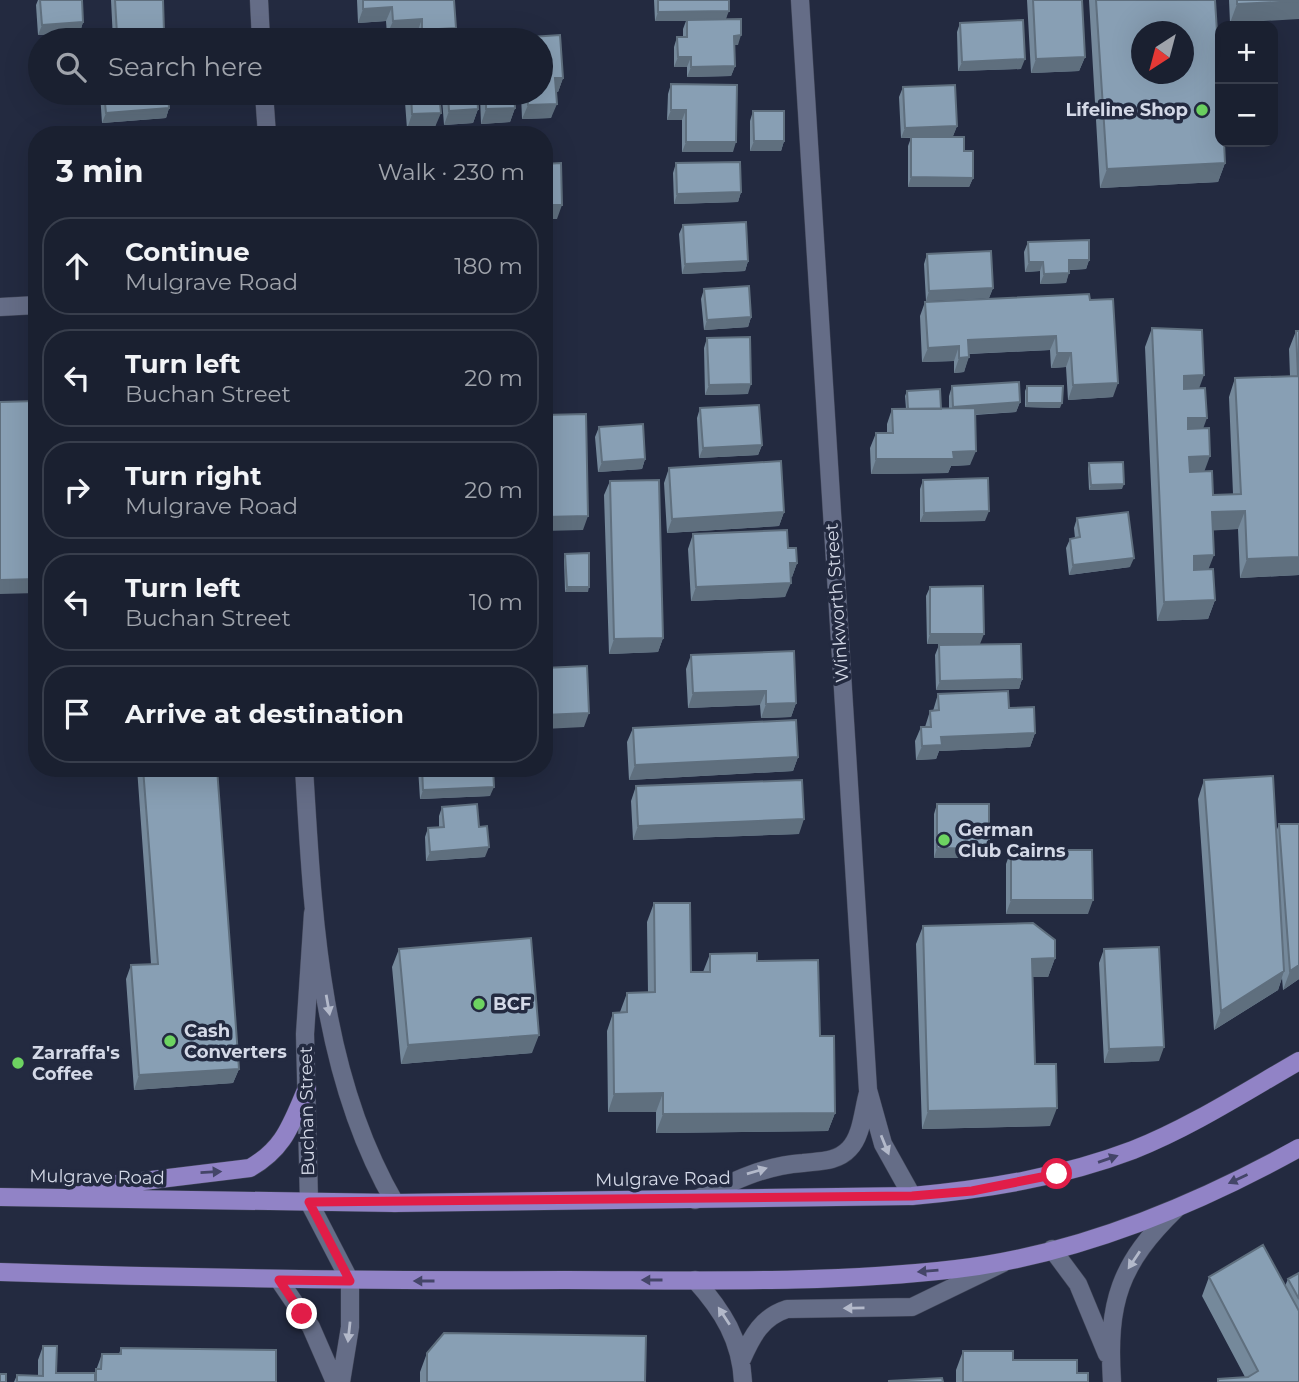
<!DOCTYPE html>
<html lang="en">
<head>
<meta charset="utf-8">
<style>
  body { margin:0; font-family:Montserrat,sans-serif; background:#272d3c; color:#f1f3f6 }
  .controls { position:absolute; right:21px; top:21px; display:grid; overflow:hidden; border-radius:14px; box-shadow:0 7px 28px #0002 }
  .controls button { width:63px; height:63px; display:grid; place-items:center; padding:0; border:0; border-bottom:2px solid #383e4c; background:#1a2030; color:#f1f3f6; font:35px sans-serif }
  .compass { position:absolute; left:1131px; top:21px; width:63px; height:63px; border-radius:50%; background:#1a2030; box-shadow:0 7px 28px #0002; rotate:216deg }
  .stop { position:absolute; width:21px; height:21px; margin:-16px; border:5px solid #e11d48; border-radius:50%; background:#fff }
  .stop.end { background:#e11d48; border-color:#fff; box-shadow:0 2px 7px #0008 }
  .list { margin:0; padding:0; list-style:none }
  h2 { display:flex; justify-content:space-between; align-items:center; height:91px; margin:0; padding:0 28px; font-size:30px }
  h2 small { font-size:23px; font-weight:400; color:#9fa3ab }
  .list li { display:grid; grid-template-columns:46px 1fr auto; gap:21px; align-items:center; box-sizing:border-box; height:98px; margin:0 14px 14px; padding:0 14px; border:2px solid #383e4c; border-radius:28px }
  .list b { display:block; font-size:26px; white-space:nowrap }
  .list p { margin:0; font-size:23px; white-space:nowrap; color:#9fa3ab }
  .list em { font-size:23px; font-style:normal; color:#9fa3ab }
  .icon { flex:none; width:38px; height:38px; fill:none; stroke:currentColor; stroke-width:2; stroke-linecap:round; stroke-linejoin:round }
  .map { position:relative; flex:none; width:1299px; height:1382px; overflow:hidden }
  .search { position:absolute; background:#1a2030; box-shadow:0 7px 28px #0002; left:28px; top:28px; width:525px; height:77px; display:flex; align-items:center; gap:18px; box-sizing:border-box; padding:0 24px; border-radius:38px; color:#9fa3ab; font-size:26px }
  .panel { position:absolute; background:#1a2030; box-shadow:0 7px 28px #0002; left:28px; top:126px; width:525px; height:651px; border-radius:28px }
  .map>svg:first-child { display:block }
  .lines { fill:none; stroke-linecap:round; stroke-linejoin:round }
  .minor-casing { stroke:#414658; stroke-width:19 }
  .major-casing { stroke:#414658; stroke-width:19 }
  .minor { stroke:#656d87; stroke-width:18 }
  .major { stroke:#9183c6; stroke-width:18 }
  .wall { fill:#75899b }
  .shaded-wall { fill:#5f6f7e }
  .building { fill:#889fb4; stroke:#5f6f7e; stroke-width:2; fill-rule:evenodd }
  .oneway { fill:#b3b9ca }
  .oneway2 { fill:#444568 }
  .route { stroke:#e11d48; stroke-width:9 }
  .poi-dot { fill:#6dd361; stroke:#232a40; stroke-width:2.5 }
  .labels { text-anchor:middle; stroke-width:7; stroke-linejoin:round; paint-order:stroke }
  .poi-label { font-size:18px; font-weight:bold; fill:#d4d9e7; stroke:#232a40; text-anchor:start }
  .street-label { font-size:18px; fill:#d4d9e7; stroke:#232a40 }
</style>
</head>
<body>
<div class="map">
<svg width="1299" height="1382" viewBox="0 0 1299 1382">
  <rect width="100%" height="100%" fill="#232a40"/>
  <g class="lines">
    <!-- minor casing -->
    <g class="minor-casing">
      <path id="minor" d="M 259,0 L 261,40
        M 800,0 L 868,1090 L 883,1144 L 912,1196
        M 264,93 L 267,135
        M 0,307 L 37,305
        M 304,768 C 313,916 319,1072 395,1203
        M 313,913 L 305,1034 L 309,1202 L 350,1281 L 350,1327 L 341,1382
        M 695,1200 C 731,1182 762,1166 803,1163 C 819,1161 837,1162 849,1149 C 862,1136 863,1110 868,1093
        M 1052,1249 L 1078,1284 L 1107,1354
        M 279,1280 L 311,1327 L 335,1382
        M 695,1280 C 723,1311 741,1340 743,1382
        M 742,1359 C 752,1336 762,1317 787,1309 L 912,1307 L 1003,1263
        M 1112,1382 C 1107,1302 1119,1264 1177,1208"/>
    </g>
    <!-- major casing -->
    <g class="major-casing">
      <path id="major" d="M 78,1189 L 250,1168 C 285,1148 291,1124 307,1088
        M 0,1197 L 395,1203 L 912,1196 C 988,1189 1062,1177 1133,1150 C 1191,1127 1245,1092 1299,1061
        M 0,1272 C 188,1278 376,1281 565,1280 C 695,1280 827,1284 956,1269 C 1077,1255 1194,1206 1299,1148"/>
    </g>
    <!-- minor -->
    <use href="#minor" class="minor"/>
    <!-- major -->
    <use href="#major" class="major"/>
  </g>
  <!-- wall -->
  <path class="wall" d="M 38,0 L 40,0 L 83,22 L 80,32 L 38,35 L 36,5 Z
    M 111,0 L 163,0 L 164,32 L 161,40 L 113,40 Z
    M 357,0 L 454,0 L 456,28 L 452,40 L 417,40 L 417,33 L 387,35 L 386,21 L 358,23 Z
    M 654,0 L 729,0 L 726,19 L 738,45 L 734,45 L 735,66 L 731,76 L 687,77 L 687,67 L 674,67 L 674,47 L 677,37 L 683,37 L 683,29 L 686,21 L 655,21 Z
    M 1027,0 L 1082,0 L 1085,57 L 1079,71 L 1031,73 Z
    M 1089,0 L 1215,0 L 1225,163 L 1218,182 L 1100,188 Z
    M 1229,0 L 1299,0 L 1230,23 Z
    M 960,23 L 1021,69 L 958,71 L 957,32 Z
    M 563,78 L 558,92 L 556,92 L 551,118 L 522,119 L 521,94 L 514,95 L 515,108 L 510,122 L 481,124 L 480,97 L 477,97 L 478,109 L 473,123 L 444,125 L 442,99 L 440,100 L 435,127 L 407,129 L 405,102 L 401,102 L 400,93 L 541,93 Z
    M 671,84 L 733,152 L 682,152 L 682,120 L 667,120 L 668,94 Z
    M 903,87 L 957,126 L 953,136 L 932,137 L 964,151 L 973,178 L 969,187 L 908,187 L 908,146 L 911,138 L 901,138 L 899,97 Z
    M 100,93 L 168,93 L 169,108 L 166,118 L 102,123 Z
    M 753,111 L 784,141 L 781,151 L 750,151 L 750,121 Z
    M 32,155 L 37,155 L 37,208 L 31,208 L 29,165 Z
    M 676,163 L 741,192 L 738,202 L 674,204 L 673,173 Z
    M 683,225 L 748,261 L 745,271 L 682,274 L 679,234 Z
    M 1028,242 L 1089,260 L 1086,269 L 1069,270 L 1066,283 L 1040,284 L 1040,271 L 1025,272 L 1024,252 Z
    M 927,254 L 993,288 L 989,298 L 926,301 L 924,264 Z
    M 704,289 L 751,317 L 748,327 L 704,330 L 701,299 Z
    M 1090,300 L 1113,397 L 1068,400 L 1066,367 L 1051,368 L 1050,350 L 969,354 L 964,372 L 954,373 L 954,361 L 922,362 L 920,316 L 925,302 Z
    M 1152,328 L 1199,388 L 1203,428 L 1204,471 L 1213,495 L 1233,494 L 1229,397 L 1235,378 L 1290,376 L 1289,349 L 1296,331 L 1299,331 L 1299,575 L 1240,578 L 1238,529 L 1212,530 L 1208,570 L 1215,600 L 1208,619 L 1157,621 L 1145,347 Z
    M 707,338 L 748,394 L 705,395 L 704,348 Z
    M 952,386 L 1020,402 L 1016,412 L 975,415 L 970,465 L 951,466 L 948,473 L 871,474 L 870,448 L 876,433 L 887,433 L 887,424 L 892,409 L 906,409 L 905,396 L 907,391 L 941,409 L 949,409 L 949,396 Z
    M 1027,386 L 1060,408 L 1025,407 L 1025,391 Z
    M 700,408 L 762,445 L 758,455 L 699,458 L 697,418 Z
    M 599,427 L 645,459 L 642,469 L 598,472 L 595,437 Z
    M 1089,463 L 1122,489 L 1089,490 L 1088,468 Z
    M 669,468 L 784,512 L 779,526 L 667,533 L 664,483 Z
    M 923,480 L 985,521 L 920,522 L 920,489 Z
    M 610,481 L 663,638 L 658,652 L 609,654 L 604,495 Z
    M 1077,518 L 1130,567 L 1069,575 L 1066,548 L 1070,539 L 1075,538 L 1074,528 Z
    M 693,534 L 788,548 L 797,563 L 792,577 L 790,577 L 785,597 L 691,601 L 688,549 Z
    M 565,554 L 588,592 L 565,592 L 564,559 Z
    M 930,587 L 980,644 L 927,644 L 926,596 Z
    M 939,645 L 1022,679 L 1019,689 L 936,690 L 935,655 Z
    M 691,655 L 796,703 L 791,717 L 761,718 L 760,705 L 688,708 L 686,669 Z
    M 938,694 L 1009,708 L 1035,733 L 1030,747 L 939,751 L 936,759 L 916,760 L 915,741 L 921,727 L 925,727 L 930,711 L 933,711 Z
    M 633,728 L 798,757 L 793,771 L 629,780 L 627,742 Z
    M 137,768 L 217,768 L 239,1069 L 233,1083 L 134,1090 L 126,979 L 131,965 L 151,964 Z
    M 418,768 L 493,768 L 490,796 L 420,799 Z
    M 1204,780 L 1276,832 L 1279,824 L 1299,824 L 1299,979 L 1283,990 L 1282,978 L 1278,990 L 1214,1030 L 1198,799 Z
    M 636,786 L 799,834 L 633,840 L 631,801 Z
    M 937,804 L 989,849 L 986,858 L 934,858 L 934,814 Z
    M 442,807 L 485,857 L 426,861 L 425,837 L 428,828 L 439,827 L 439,816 Z
    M 1011,850 L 1088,914 L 1006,914 L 1006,864 Z
    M 654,903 L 691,972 L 703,972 L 710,954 L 757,961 L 820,1036 L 835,1113 L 828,1131 L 656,1133 L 656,1112 L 608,1112 L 607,1031 L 613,1013 L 620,1012 L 627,993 L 648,993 L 647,922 Z
    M 923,926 L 1055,958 L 1048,977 L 1033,977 L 1035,1064 L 1050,1126 L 922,1129 L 916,944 Z
    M 399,949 L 532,1053 L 401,1064 L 392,967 Z
    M 1104,949 L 1159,1061 L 1104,1063 L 1099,963 Z
    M 1299,1273 L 1299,1382 L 1217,1382 L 1218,1379 L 1245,1377 L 1202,1296 L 1209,1277 L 1285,1286 L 1288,1279 Z
    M 43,1346 L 56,1373 L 95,1373 L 102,1354 L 119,1354 L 121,1348 L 276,1382 L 14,1382 L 17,1375 L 38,1376 L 38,1360 Z
    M 963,1351 L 1077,1373 L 1088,1382 L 956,1382 L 956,1370 Z
    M 427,1353 L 645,1382 L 420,1382 L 420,1372 Z"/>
  <!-- shaded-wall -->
  <path class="shaded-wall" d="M 1299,1 L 1299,19 L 1230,23 L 1237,4 Z
    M 392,7 L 386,21 L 358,23 L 363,9 Z
    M 729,11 L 725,21 L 655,21 L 658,12 Z
    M 422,19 L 417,33 L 387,35 L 393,21 Z
    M 83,22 L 80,32 L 38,35 L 42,25 Z
    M 456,28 L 452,40 L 419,40 L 422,30 Z
    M 164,32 L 161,40 L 115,40 L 117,34 Z
    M 741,35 L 738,45 L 730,45 L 734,36 Z
    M 678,57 L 691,57 L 687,67 L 674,67 Z
    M 1085,57 L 1079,71 L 1031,73 L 1036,59 Z
    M 1025,59 L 1021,69 L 958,71 L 962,62 Z
    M 735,66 L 731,76 L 687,77 L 691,67 Z
    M 555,78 L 563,78 L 558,92 L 550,92 Z
    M 404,93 L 408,93 L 405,102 L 401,102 Z
    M 436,93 L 445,93 L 442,99 L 434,100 Z
    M 557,104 L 551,118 L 522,119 L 528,105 Z
    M 169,108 L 166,118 L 102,123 L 106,113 Z
    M 515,108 L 510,122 L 481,124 L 486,109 Z
    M 478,109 L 473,123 L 444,125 L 449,111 Z
    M 671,110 L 686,110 L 682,120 L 667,120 Z
    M 441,113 L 435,127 L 407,129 L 412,114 Z
    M 957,126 L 953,136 L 901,138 L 905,128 Z
    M 754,141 L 784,141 L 781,151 L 750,151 Z
    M 686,142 L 736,142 L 733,152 L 682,152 Z
    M 1225,163 L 1218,182 L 1100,188 L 1107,169 Z
    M 911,177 L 973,178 L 969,187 L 908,187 Z
    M 741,192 L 738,202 L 674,204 L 677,194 Z
    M 35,198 L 37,198 L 37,208 L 31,208 Z
    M 544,205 L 562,205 L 557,219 L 544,219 Z
    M 1069,260 L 1089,260 L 1086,269 L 1065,270 Z
    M 748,261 L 745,271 L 682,274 L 685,264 Z
    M 1029,262 L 1043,262 L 1040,271 L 1025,272 Z
    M 1069,273 L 1066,283 L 1040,284 L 1044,274 Z
    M 993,288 L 989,298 L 926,301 L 929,291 Z
    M 751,317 L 748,327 L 704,330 L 707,320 Z
    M 1056,336 L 1050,350 L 963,354 L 968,340 Z
    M 959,346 L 954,361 L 922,362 L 928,348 Z
    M 1057,353 L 1071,353 L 1066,367 L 1051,368 Z
    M 969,357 L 964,372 L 954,373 L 959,358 Z
    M 1204,375 L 1197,394 L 1177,395 L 1184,376 Z
    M 1118,383 L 1113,397 L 1068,400 L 1073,385 Z
    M 751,384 L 748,394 L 705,395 L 709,385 Z
    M 1020,402 L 1016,412 L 950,416 L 953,407 Z
    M 1027,403 L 1062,403 L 1060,408 L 1025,407 Z
    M 1188,418 L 1207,418 L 1200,437 L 1181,437 Z
    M 762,445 L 758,455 L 699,458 L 703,448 Z
    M 976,451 L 970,465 L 951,466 L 948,473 L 871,474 L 876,459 L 953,452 Z
    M 1210,456 L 1203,475 L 1182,475 L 1189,457 Z
    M 645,459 L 642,469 L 598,472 L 602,462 Z
    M 1124,484 L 1122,489 L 1089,490 L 1091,485 Z
    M 989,511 L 985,521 L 920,522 L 924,513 Z
    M 1245,511 L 1238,529 L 1205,531 L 1212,512 Z
    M 784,512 L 779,526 L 667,533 L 672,519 Z
    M 588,516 L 583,530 L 544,531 L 544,517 Z
    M 1214,555 L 1207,573 L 1187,574 L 1194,556 Z
    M 1299,557 L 1299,575 L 1240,578 L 1247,559 Z
    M 1134,558 L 1130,567 L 1069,575 L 1073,565 Z
    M 790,563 L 797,563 L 792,577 L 784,577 Z
    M 37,579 L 37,593 L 0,594 L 0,580 Z
    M 549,580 L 544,594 L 544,581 Z
    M 791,583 L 785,597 L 691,601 L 696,587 Z
    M 567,587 L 589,587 L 588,592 L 565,592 Z
    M 1215,600 L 1208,619 L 1157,621 L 1164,602 Z
    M 930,634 L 984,634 L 980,644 L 927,644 Z
    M 663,638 L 658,652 L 609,654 L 614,639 Z
    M 1022,679 L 1019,689 L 936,690 L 940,681 Z
    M 766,691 L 760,705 L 688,708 L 693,693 Z
    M 796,703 L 791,717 L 761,718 L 766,704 Z
    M 589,713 L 584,727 L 544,729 L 544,715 Z
    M 1035,733 L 1030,747 L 939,751 L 936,759 L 916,760 L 922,746 L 941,737 Z
    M 798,757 L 793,771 L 629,780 L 635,765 Z
    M 494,787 L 490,796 L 420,799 L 423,790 Z
    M 804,819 L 799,834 L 633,840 L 638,826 Z
    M 489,847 L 485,857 L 426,861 L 430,852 Z
    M 937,848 L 989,849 L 986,858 L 934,858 Z
    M 1011,900 L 1093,900 L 1088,914 L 1006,914 Z
    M 1055,958 L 1048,977 L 1026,977 L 1032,959 Z
    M 1299,965 L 1299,979 L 1283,990 L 1290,971 Z
    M 1284,971 L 1278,990 L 1214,1030 L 1221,1011 Z
    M 539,1035 L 532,1053 L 401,1064 L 408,1045 Z
    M 1164,1047 L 1159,1061 L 1104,1063 L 1109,1049 Z
    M 239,1069 L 233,1083 L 134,1090 L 139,1075 Z
    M 663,1093 L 656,1112 L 608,1112 L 614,1094 Z
    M 1057,1108 L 1050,1126 L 922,1129 L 928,1111 Z
    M 835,1113 L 828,1131 L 656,1133 L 663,1114 Z"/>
  <!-- building -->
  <path class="building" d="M 40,0 L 82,0 L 83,22 L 42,25 Z
    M 115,0 L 163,0 L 164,32 L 117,34 Z
    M 363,0 L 454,0 L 456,28 L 422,30 L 422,19 L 393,21 L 392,7 L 363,9 Z
    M 658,0 L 729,0 L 729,11 L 658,12 Z
    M 1033,0 L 1082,0 L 1085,57 L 1036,59 Z
    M 1096,0 L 1215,0 L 1220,81 L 1220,142 L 1224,142 L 1225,163 L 1107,169 ZM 1142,32 L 1184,32 L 1184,74 L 1142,74 Z
    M 1237,0 L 1299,0 L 1299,1 L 1237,4 Z
    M 741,19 L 741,35 L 734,36 L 735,66 L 691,67 L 691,57 L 678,57 L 677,37 L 687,37 L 687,20 Z
    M 1023,20 L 1025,59 L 962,62 L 960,23 Z
    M 560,35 L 563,78 L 555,78 L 557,104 L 528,105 L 527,93 L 541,93 L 541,40 L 485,40 Z
    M 671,84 L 737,85 L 736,142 L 686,142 L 686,110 L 671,110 Z
    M 955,85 L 957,126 L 905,128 L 903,87 Z
    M 104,93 L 168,93 L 169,108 L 106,113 Z
    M 411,93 L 439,93 L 441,113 L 412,114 Z
    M 448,93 L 477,93 L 478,109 L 449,111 Z
    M 486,93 L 514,93 L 515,108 L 486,109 Z
    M 753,111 L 784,111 L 784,141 L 754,141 Z
    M 911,137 L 964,137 L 964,151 L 973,151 L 973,178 L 911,177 Z
    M 32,155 L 37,155 L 37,198 L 35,198 Z
    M 740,162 L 741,192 L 677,194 L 676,163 Z
    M 561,163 L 562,205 L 544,205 L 544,164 Z
    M 746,222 L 748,261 L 685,264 L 683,225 Z
    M 1089,240 L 1089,260 L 1069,260 L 1069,273 L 1044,274 L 1043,262 L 1029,262 L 1028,242 Z
    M 991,251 L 993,288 L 929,291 L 927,254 Z
    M 749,286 L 751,317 L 707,320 L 704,289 Z
    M 1089,294 L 1090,300 L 1113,299 L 1118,383 L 1073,385 L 1071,353 L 1057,353 L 1056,336 L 968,340 L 969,357 L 959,358 L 959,346 L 928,348 L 925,302 Z
    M 1152,328 L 1202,330 L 1204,375 L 1184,376 L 1184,389 L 1205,388 L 1207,418 L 1188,418 L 1188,429 L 1209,428 L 1210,456 L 1189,457 L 1190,472 L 1212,471 L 1213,495 L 1241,494 L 1235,378 L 1298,376 L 1296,331 L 1299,331 L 1299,557 L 1247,559 L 1245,511 L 1212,512 L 1214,555 L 1194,556 L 1194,570 L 1213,569 L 1215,600 L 1164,602 Z
    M 750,337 L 751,384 L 709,385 L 707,338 Z
    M 1019,382 L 1020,402 L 953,407 L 952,386 Z
    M 1027,386 L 1063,386 L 1062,403 L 1027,403 Z
    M 940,389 L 941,409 L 908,409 L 907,391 Z
    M 37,401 L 37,579 L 0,580 L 0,402 Z
    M 759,405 L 762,445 L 703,448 L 700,408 Z
    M 975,408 L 976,451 L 953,452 L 954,459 L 876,459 L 876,433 L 893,433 L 892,409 Z
    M 586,414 L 588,516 L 544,517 L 544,415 Z
    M 643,424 L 645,459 L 602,462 L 599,427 Z
    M 781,461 L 784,512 L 672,519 L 669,468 Z
    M 1123,462 L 1124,484 L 1091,485 L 1089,463 Z
    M 988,478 L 989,511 L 924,513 L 923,480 Z
    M 659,480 L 663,638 L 614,639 L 610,481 Z
    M 1128,512 L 1134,558 L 1073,565 L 1070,539 L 1080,537 L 1077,518 Z
    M 787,530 L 788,548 L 796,548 L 797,563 L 790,563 L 791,583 L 696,587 L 693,534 Z
    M 544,539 L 547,539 L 549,580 L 544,581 Z
    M 589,553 L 589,587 L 567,587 L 565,554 Z
    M 983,586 L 984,634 L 930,634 L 930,587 Z
    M 1021,644 L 1022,679 L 940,681 L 939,645 Z
    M 794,651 L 796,703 L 766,704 L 766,691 L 693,693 L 691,655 Z
    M 587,666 L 589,713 L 544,715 L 544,668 Z
    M 1008,691 L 1009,708 L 1034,707 L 1035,733 L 941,737 L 942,745 L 922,746 L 921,727 L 931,727 L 930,711 L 939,710 L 938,694 Z
    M 796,720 L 798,757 L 635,765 L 633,728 Z
    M 143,768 L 217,768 L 239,1069 L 139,1075 L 131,965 L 158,964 Z
    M 422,768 L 493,768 L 494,787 L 423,790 Z
    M 1273,776 L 1284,971 L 1221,1011 L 1204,780 Z
    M 802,780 L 804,819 L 638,826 L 636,786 Z
    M 477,804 L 479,827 L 487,826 L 489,847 L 430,852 L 428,828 L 444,827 L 442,807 Z
    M 937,804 L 989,804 L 989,849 L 937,848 Z
    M 1279,824 L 1299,824 L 1299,965 L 1290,971 Z
    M 1011,850 L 1092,850 L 1093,900 L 1011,900 Z
    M 654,903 L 690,903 L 691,972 L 710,972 L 710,954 L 757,953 L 757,961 L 818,960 L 820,1036 L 834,1036 L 835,1113 L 663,1114 L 663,1093 L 614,1094 L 613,1013 L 627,1012 L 627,993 L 655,992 Z
    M 1033,923 L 1055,940 L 1055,958 L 1032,959 L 1035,1064 L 1056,1064 L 1057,1108 L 928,1111 L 923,926 Z
    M 531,938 L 539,1035 L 408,1045 L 399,949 Z
    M 1159,947 L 1164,1047 L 1109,1049 L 1104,949 Z
    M 1263,1245 L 1299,1311 L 1299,1382 L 1218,1382 L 1218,1379 L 1248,1377 L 1258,1371 L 1209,1277 Z
    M 1299,1273 L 1299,1299 L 1288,1279 Z
    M 444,1333 L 646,1336 L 645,1382 L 427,1382 L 427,1353 Z
    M 43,1346 L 57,1346 L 56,1373 L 95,1373 L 95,1382 L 17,1382 L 17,1375 L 43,1376 Z
    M 121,1348 L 276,1350 L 276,1382 L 96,1382 L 96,1369 L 101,1369 L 102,1354 L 121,1354 Z
    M 963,1351 L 1013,1351 L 1013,1360 L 1077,1360 L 1077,1373 L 1088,1373 L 1088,1382 L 963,1382 Z
    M 0,1374 L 6,1374 L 6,1382 L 0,1382 Z
    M 942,1378 L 943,1382 L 889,1382 L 889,1381 Z"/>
  <!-- one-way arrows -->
  <defs><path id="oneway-solid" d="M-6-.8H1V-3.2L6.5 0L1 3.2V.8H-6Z" transform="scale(1.75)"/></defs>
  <g class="oneway">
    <use href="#oneway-solid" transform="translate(328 1005) rotate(80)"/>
    <use href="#oneway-solid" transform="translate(885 1145) rotate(68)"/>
    <use href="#oneway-solid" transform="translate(757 1171) rotate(-16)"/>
    <use href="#oneway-solid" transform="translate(1134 1260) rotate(124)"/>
    <use href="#oneway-solid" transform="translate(854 1308) rotate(179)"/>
    <use href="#oneway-solid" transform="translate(724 1316) rotate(-123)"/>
    <use href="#oneway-solid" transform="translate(349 1332) rotate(96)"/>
  </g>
  <g class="oneway2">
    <use href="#oneway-solid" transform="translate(1108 1159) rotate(-19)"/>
    <use href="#oneway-solid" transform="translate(211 1172) rotate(-3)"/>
    <use href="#oneway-solid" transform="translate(1238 1179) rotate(155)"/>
    <use href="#oneway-solid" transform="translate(928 1271) rotate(175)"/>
    <use href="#oneway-solid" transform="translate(652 1280) rotate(180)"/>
    <use href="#oneway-solid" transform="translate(424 1281) rotate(180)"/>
  </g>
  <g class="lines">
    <!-- route -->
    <path class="route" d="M 302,1314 L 279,1280 L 350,1281 L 309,1202 L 912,1196 L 972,1191 L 1057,1174"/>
  </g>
  <!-- markers -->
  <g class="poi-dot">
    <circle cx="1202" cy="110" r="7"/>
    <circle cx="944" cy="840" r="7"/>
    <circle cx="479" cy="1004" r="7"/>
    <circle cx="170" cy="1041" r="7"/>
    <circle cx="18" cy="1063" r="7"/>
  </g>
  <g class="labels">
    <!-- poi labels -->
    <g class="poi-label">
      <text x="1188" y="116" text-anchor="end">Lifeline Shop</text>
      <text x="958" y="836">German<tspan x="958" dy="21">Club Cairns</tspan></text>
      <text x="493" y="1010">BCF</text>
      <text x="184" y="1037">Cash<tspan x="184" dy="21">Converters</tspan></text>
      <text x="32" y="1059">Zarraffa's<tspan x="32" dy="21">Coffee</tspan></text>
    </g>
    <!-- street labels -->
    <g class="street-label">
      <text transform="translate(837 603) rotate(-94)" y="6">Winkworth Street</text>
      <text transform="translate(307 1111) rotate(-91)" y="6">Buchan Street</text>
      <text transform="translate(97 1177) rotate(1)" y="6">Mulgrave Road</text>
      <text transform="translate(663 1179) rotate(-1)" y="6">Mulgrave Road</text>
    </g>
  </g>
</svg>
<div class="controls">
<button>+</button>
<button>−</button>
</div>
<svg class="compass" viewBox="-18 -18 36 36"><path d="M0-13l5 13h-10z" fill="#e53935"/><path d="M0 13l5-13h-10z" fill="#9fa3ab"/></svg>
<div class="stop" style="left:1057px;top:1174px"></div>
<div class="stop end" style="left:302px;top:1314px"></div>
<div class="search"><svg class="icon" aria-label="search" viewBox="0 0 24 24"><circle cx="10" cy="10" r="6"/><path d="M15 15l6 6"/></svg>Search here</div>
<section class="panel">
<h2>3 min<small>Walk · 230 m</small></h2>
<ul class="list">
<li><svg class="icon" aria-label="ahead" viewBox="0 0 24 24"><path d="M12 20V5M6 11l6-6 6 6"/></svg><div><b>Continue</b><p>Mulgrave Road</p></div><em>180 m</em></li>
<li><svg class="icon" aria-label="left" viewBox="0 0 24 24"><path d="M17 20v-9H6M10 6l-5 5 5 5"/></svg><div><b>Turn left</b><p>Buchan Street</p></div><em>20 m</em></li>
<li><svg class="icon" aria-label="right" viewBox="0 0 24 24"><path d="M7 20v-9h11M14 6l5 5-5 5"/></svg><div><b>Turn right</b><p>Mulgrave Road</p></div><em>20 m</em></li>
<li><svg class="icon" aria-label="left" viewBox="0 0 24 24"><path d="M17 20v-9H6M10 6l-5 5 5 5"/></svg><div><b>Turn left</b><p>Buchan Street</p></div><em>10 m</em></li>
<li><svg class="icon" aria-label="arrive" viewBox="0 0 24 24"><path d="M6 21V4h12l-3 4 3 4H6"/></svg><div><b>Arrive at destination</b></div></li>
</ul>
</section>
</div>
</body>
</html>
